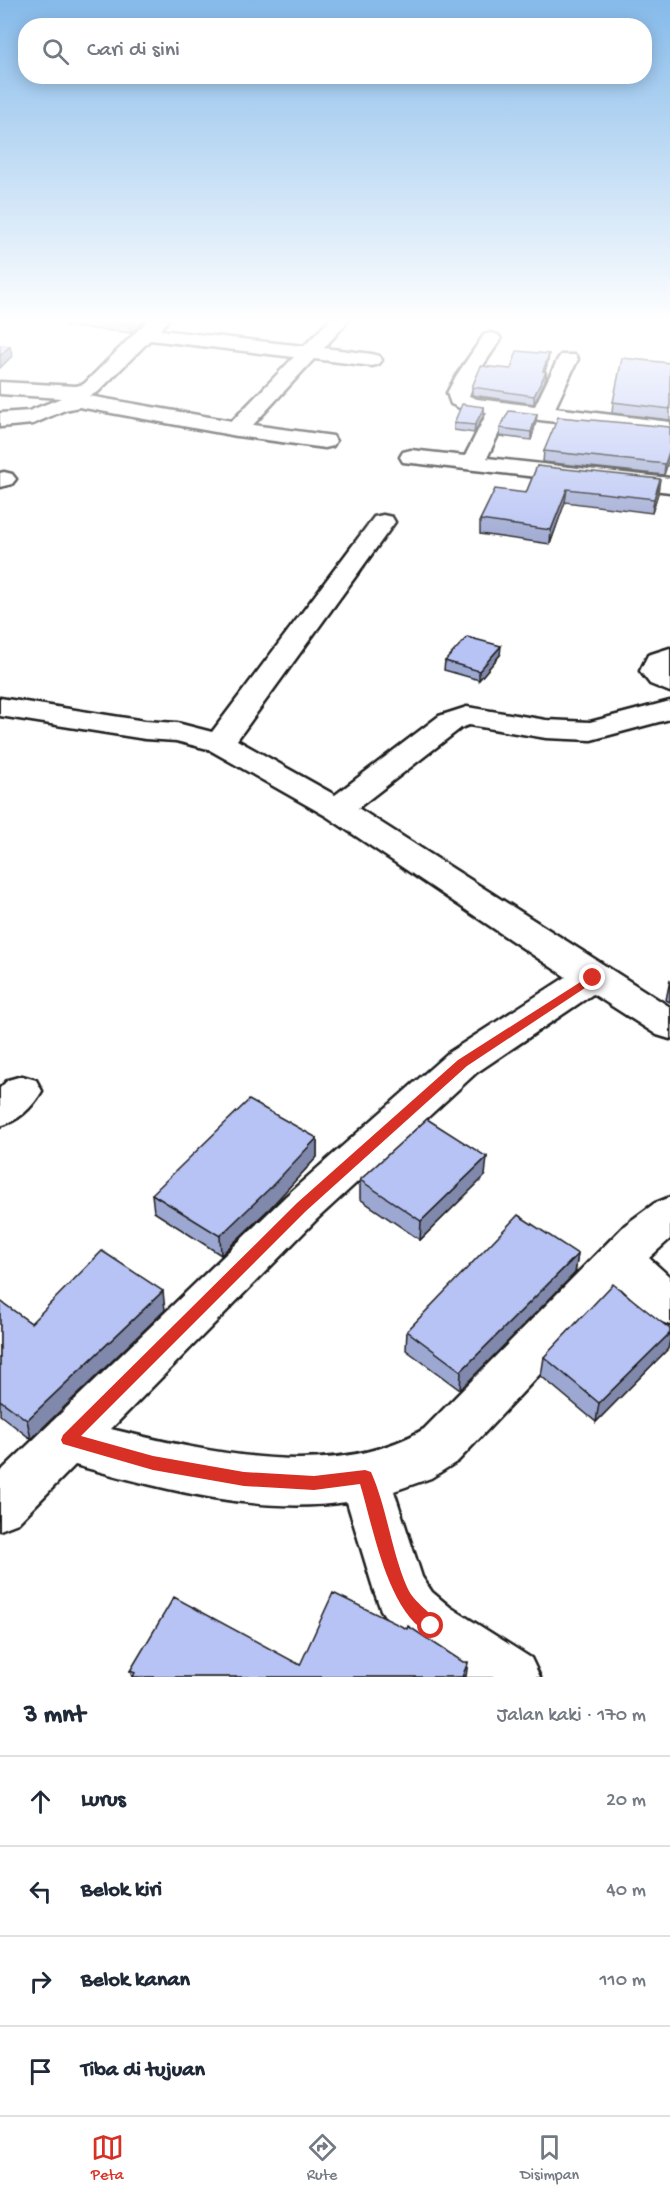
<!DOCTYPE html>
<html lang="id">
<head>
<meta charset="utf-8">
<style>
  body { margin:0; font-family:"Gochi Hand",sans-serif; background:#f2f2f3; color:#1f2937 }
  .stop { position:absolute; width:18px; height:18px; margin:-14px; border:4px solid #d93025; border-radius:50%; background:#fff }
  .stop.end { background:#d93025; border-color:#fff; box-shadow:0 2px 6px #0008 }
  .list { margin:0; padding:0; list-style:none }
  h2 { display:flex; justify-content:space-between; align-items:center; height:78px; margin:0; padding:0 24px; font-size:26px }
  h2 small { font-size:20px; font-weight:400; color:#747a83 }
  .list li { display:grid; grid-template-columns:39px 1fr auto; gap:18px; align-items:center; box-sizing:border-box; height:90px; padding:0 24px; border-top:2px solid #e0e1e3 }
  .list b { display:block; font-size:22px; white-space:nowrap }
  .list em { font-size:20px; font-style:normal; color:#747a83 }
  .icon { flex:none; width:33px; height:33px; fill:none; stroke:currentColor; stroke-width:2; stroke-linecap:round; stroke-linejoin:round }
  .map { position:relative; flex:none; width:670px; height:1677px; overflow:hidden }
  .search { position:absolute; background:#fff; box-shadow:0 3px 15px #0003; left:18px; right:18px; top:18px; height:66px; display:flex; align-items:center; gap:15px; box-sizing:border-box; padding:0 21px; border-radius:24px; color:#747a83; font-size:22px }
  .sheet { height:438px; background:#fff }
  nav { display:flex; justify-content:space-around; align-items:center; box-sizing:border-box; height:84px; border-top:2px solid #e0e1e3; background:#fff; font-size:16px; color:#747a83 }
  nav a { display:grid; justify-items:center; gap:3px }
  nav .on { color:#d93025 }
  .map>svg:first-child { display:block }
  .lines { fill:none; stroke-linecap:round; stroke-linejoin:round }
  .street-casing { stroke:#1c1c1c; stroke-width:5 }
  .street { fill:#fff; fill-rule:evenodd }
  .wall { fill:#9da8d2; stroke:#1c1c1c; stroke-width:1.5 }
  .shaded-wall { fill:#8088ab; stroke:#1c1c1c; stroke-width:1.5 }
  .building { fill:#b7c3f4; stroke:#1c1c1c; stroke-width:1.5 }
  .route { fill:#d93025 }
</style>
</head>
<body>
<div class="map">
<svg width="670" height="1677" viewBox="0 0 670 1677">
  <rect width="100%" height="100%" fill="#fff"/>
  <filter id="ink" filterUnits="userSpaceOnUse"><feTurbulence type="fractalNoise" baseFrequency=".0167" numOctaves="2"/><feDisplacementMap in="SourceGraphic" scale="12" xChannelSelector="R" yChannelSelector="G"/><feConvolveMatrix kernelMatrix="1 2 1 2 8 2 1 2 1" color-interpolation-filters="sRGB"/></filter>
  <g filter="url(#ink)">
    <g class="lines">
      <!-- street casing -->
      <g class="street-casing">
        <path id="street" d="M 149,319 L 169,319 L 160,330 L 304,346 L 331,319 L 350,319 L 324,348 L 372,354 L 379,356 L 382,360 L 379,364 L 372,366 L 314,359 L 253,425 L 333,436 L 336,441 L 333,446 L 325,448 L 237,436 L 79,407 L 65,410 L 33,424 L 0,427 L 0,413 L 29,411 L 61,398 L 0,394 L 0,382 L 76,386 L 84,384 ZM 150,340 L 294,357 L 232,421 L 89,396 L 98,392 Z
          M 491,333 L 498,335 L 501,339 L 476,376 L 469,396 L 477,399 L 535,406 L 558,359 L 561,355 L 575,355 L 578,359 L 555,408 L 670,422 L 670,436 L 507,416 L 487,458 L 670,478 L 670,492 L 403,462 L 400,457 L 403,452 L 411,450 L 465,456 L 487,413 L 464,410 L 451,404 L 447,393 L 456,376 L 484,335 Z
          M 4,472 L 12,474 L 16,479 L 12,484 L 0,487 L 0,473 Z
          M 383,515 L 392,517 L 395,522 L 237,740 L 335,795 L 439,716 L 467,707 L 546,720 L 590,722 L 670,701 L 670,719 L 591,740 L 546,738 L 469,725 L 461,728 L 358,808 L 670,1007 L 670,1039 L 657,1035 L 593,994 L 476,1073 L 317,1219 L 111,1429 C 207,1452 334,1483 424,1429 L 625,1225 L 655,1203 L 670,1197 L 670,1239 L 649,1258 L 670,1277 L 670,1325 L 654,1319 L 621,1288 L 458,1461 L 431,1478 L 394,1491 L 422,1577 L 432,1592 L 450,1607 L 531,1658 L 540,1677 L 462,1677 L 412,1645 L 394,1630 L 381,1610 L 374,1591 L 347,1502 C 255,1515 164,1489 75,1465 L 18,1523 L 0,1530 L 0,1472 L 287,1195 L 448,1053 L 566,977 L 326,816 L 208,749 L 176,741 L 145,739 L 0,716 L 0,698 L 145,721 L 177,723 L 212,732 L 374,517 Z
          M 670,648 L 670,692 L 650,684 L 640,671 L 648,655 Z
          M 22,1076 L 36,1080 L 42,1091 C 32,1108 18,1121 0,1126 L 0,1088 L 8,1080 Z"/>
      </g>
      <!-- street -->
      <use href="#street" class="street"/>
    </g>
    <!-- wall -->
    <path class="wall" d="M 65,319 L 146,319 L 131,333 L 66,326 Z
      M 549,354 L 548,361 L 545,371 L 546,372 L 546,379 L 534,404 L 472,395 L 472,387 L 511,369 Z
      M 670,363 L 670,420 L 612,413 L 613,402 Z
      M 484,407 L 484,415 L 474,433 L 454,430 L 454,423 Z
      M 537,414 L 536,422 L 531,440 L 500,436 L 500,428 Z
      M 670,427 L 670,459 L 669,459 L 664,475 L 543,462 L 544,451 Z
      M 537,466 L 658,493 L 652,513 L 565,502 L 550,544 L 480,534 L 480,520 L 526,493 Z
      M 500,655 L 479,680 L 444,670 L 445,661 Z
      M 670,980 L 670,1002 L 666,1000 Z
      M 317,1138 L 317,1157 L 270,1208 L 221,1255 L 154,1212 L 152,1194 Z
      M 485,1176 L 420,1240 L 360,1199 L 360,1180 Z
      M 578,1254 L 575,1273 L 460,1390 L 406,1350 L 407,1331 Z
      M 0,1301 L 31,1323 L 165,1310 L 31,1439 L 0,1415 Z
      M 670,1329 L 670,1340 L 668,1349 L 596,1422 L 541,1376 L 544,1357 Z
      M 300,1665 L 466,1677 L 132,1677 L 130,1671 Z"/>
    <!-- shaded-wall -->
    <path class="shaded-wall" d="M 135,319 L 146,319 L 131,333 L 130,323 Z
      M 10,346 L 12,356 L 0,368 L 0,356 Z
      M 549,354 L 548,361 L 543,379 L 543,371 Z
      M 546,372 L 546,379 L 534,404 L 534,396 Z
      M 484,407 L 484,415 L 474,433 L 475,425 Z
      M 537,414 L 536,422 L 531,440 L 531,432 Z
      M 670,449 L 669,459 L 664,475 L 665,464 Z
      M 660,479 L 658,493 L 652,513 L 654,499 Z
      M 567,489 L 565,502 L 550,544 L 551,530 Z
      M 501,646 L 500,655 L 479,680 L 479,671 Z
      M 317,1138 L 317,1157 L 270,1208 L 221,1255 L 220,1236 Z
      M 487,1157 L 485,1176 L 420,1240 L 421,1221 Z
      M 578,1254 L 575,1273 L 460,1390 L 461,1371 Z
      M 163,1291 L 165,1310 L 31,1439 L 27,1420 Z
      M 670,1333 L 670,1340 L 668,1349 L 596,1422 L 599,1403 Z
      M 468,1662 L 466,1677 L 462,1677 Z"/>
    <!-- building -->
    <path class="building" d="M 88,319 L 135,319 L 130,323 Z
      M 0,345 L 10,346 L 0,356 Z
      M 517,351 L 549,354 L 543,371 L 546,372 L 534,396 L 472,387 L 481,366 L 511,369 Z
      M 622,358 L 670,363 L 670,409 L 613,402 Z
      M 462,404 L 484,407 L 475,425 L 454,423 Z
      M 509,411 L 537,414 L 531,432 L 500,428 Z
      M 558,417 L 670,427 L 670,449 L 665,464 L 544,451 Z
      M 537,466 L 660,479 L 654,499 L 567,489 L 551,530 L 480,520 L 495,489 L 526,493 Z
      M 467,637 L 501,646 L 479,671 L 445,661 Z
      M 249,1100 L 317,1138 L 269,1189 L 220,1236 L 152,1194 Z
      M 427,1119 L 487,1157 L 421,1221 L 360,1180 Z
      M 518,1215 L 578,1254 L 461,1371 L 407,1331 Z
      M 102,1251 L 163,1291 L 27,1420 L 0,1400 L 0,1301 L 31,1323 Z
      M 613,1284 L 670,1329 L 670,1333 L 599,1403 L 544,1357 Z
      M 333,1593 L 407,1629 L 408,1626 L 463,1662 L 468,1662 L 462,1677 L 133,1677 L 135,1673 L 130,1671 L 174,1597 L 300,1665 Z"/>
  </g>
  <!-- sky -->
  <linearGradient id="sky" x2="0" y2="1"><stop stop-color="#85baea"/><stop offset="0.58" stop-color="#fff"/><stop offset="1" stop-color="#fff" stop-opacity="0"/></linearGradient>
  <rect width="670" height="553" fill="url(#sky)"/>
  <!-- route -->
  <path class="route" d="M 593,974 L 598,978 L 597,980 L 467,1066 L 306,1211 L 81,1436 L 153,1456 L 244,1472 L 314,1476 L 365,1470 L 371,1472 C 387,1508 391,1550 407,1587 C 414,1604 433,1612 439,1626 L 436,1631 L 431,1634 C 388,1616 373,1526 360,1484 L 314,1490 L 244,1486 L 153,1470 L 63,1444 L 61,1440 L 63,1435 L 297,1203 L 458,1060 Z"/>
</svg>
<div class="stop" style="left:431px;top:1626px"></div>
<div class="stop end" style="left:593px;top:978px"></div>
<div class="search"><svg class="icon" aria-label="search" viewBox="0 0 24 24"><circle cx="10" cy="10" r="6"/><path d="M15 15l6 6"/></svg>Cari di sini</div>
</div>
<section class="sheet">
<h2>3 mnt<small>Jalan kaki · 170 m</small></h2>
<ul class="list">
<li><svg class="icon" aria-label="ahead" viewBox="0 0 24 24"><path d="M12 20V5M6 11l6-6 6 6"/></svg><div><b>Lurus</b></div><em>20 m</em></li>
<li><svg class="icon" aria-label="left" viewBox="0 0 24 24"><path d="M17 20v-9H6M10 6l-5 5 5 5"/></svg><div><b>Belok kiri</b></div><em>40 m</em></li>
<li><svg class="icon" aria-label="right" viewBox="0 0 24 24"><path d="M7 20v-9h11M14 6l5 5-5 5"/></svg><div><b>Belok kanan</b></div><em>110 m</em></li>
<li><svg class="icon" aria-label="arrive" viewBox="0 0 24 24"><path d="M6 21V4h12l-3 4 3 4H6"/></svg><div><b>Tiba di tujuan</b></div></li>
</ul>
</section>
<nav>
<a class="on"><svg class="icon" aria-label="map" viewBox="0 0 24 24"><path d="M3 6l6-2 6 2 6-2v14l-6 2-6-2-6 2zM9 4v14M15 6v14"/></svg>Peta</a>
<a><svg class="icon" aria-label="directions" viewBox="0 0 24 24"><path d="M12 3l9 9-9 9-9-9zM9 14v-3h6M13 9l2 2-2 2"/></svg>Rute</a>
<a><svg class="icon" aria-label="saved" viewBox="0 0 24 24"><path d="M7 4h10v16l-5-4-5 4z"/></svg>Disimpan</a>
</nav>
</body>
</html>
